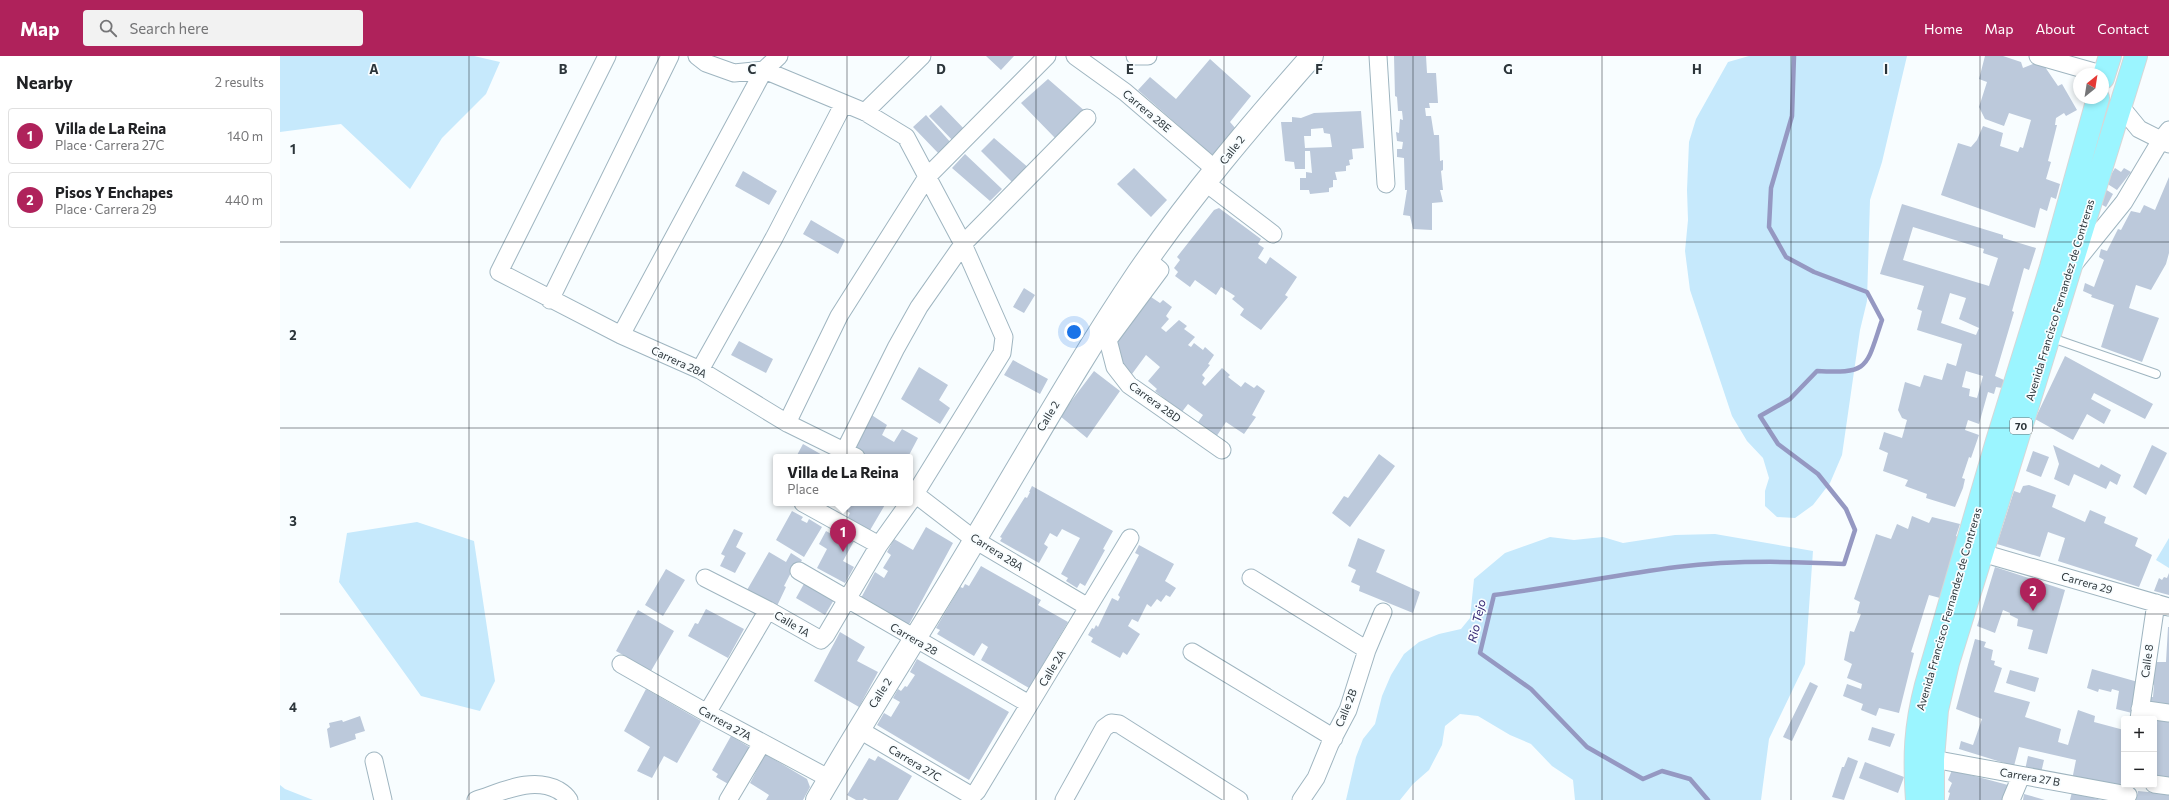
<!DOCTYPE html>
<html lang="en">
<head>
<meta charset="utf-8">
<style>
  body { margin:0; font-family:Commissioner,sans-serif; background:#f2f2f2; color:#202124 }
  .controls { position:absolute; right:12px; bottom:12px; display:grid; overflow:hidden; border-radius:4px; box-shadow:0 2px 6px #0003 }
  .controls button { width:36px; height:36px; display:grid; place-items:center; padding:0; border:0; border-bottom:1px solid #e0e0e0; background:#fff; color:#202124; font:20px sans-serif }
  .compass { position:absolute; left:1793px; top:12px; width:36px; height:36px; border-radius:50%; background:#fff; box-shadow:0 2px 6px #0003; rotate:30deg }
  .you { position:absolute; left:794px; top:276px; width:14px; height:14px; margin:-10px; border:3px solid #fff; border-radius:50%; background:#1a73e8; box-shadow:0 0 0 6px #1a73e833 }
  .badge { display:grid; place-items:center; width:26px; height:26px; border-radius:50%; background:#af225b; color:#fff; font-size:13px; font-weight:700 }
  .pin { position:absolute; translate:-50% -33px; filter:drop-shadow(0 1px 2px #0008) }
  .pin::after { content:''; position:absolute; top:21px; width:14px; height:12px; background:inherit; clip-path:polygon(0 0,100% 0,50% 100%) }
  .popup { position:absolute; left:493px; top:398px; width:140px; height:52px; box-sizing:border-box; display:grid; place-content:center; border-radius:4px; background:#fff; filter:drop-shadow(0 1px 3px #0005); font-size:13px; white-space:nowrap; color:#757577 }
  .popup b { font-size:15px; color:#202124 }
  .popup::after { content:''; position:absolute; left:50%; top:100%; margin-left:-8px; border:8px solid transparent; border-top-color:#fff }
  .list { margin:0; padding:0; list-style:none }
  h2 { display:flex; justify-content:space-between; align-items:center; height:52px; margin:0; padding:0 16px; font-size:17px }
  h2 small { font-size:13px; font-weight:400; color:#757577 }
  .list li { display:grid; grid-template-columns:26px 1fr auto; gap:12px; align-items:center; box-sizing:border-box; height:56px; margin:0 8px 8px; padding:0 8px; border:1px solid #e0e0e0; border-radius:4px }
  .list b { display:block; font-size:15px; white-space:nowrap }
  .list p { margin:0; font-size:13px; white-space:nowrap; color:#757577 }
  .list em { font-size:13px; font-style:normal; color:#757577 }
  .icon { flex:none; width:22px; height:22px; fill:none; stroke:currentColor; stroke-width:2; stroke-linecap:round; stroke-linejoin:round }
  .map { position:relative; flex:none; width:1889px; height:744px; overflow:hidden }
  header { display:flex; align-items:center; gap:24px; box-sizing:border-box; height:56px; padding:0 20px; background:#af225b; color:#fff }
  header strong { font-size:19px }
  nav { display:flex; gap:22px; margin-inline-start:auto; font-size:14px }
  .search { width:280px; height:36px; background:#f2f2f2; display:flex; align-items:center; gap:10px; box-sizing:border-box; padding:0 14px; border-radius:4px; color:#757577; font-size:15px }
  main { display:flex }
  aside { flex:1; background:#fff }
  .map>svg:first-child { display:block }
  .green { fill:#c6e9fc }
  .lines { fill:none; stroke-linecap:round; stroke-linejoin:round }
  .stream { stroke:#9598c2; stroke-width:4.5 }
  .building { fill:#bcc9db; fill-rule:evenodd }
  .lane-casing { stroke:#9fb5c0; stroke-width:10 }
  .street-casing { stroke:#9fb5c0; stroke-width:19 }
  .secondary-casing { stroke:#9fb5c0; stroke-width:24 }
  .primary-casing { stroke:#d5d7d8; stroke-width:24 }
  .lane { stroke:#fff; stroke-width:8 }
  .street { stroke:#fff; stroke-width:17 }
  .secondary { stroke:#fff; stroke-width:22 }
  .primary { stroke:#9bf5ff; stroke-width:22 }
  .grid { fill:none; stroke:#2c353a; stroke-width:1; stroke-opacity:0.55 }
  .labels { text-anchor:middle; stroke-width:3.5; stroke-linejoin:round; paint-order:stroke }
  .shield { fill:#f8fdff; stroke:#697175; stroke-width:1 }
  .shield-label { font-size:10px; font-weight:bold; fill:#2c353a }
  .street-label { font-size:11px; fill:#2c353a; stroke:#f8fdff }
  .water-label { font-size:12px; font-style:italic; fill:#2d1f6f; stroke:#f8fdff }
  .grid-label { font-size:13px; text-anchor:middle; font-weight:bold; fill:#2c353a; stroke:#f8fdff; stroke-width:3.5; stroke-linejoin:round; paint-order:stroke }
</style>
</head>
<body>
<header>
<strong>Map</strong>
<div class="search"><svg class="icon" aria-label="search" viewBox="0 0 24 24"><circle cx="10" cy="10" r="6"/><path d="M15 15l6 6"/></svg>Search here</div>
<nav><a>Home</a><a>Map</a><a>About</a><a>Contact</a></nav>
</header>
<main>
<aside>
<h2>Nearby<small>2 results</small></h2>
<ul class="list">
<li><span class="badge">1</span><div><b>Villa de La Reina</b><p>Place · Carrera 27C</p></div><em>140 m</em></li>
<li><span class="badge">2</span><div><b>Pisos Y Enchapes</b><p>Place · Carrera 29</p></div><em>440 m</em></li>
</ul>
</aside>
<div class="map">
<svg width="1889" height="744" viewBox="0 0 1889 744">
  <rect width="100%" height="100%" fill="#f8fdff"/>
  <!-- green -->
  <path class="green" d="M 0,0 L 194,0 L 220,6 L 206,38 L 162,82 L 130,133 L 61,68 L 0,76 Z
    M 1469,0 L 1627,0 L 1602,106 L 1590,144 L 1587,245 L 1580,274 L 1562,399 L 1550,427 L 1533,449 L 1515,462 L 1497,461 L 1485,450 L 1485,435 L 1489,422 L 1483,402 L 1467,385 L 1452,360 L 1410,234 L 1405,195 L 1408,164 L 1407,134 L 1409,86 L 1416,63 L 1448,6 Z
    M 137,466 L 194,485 L 215,625 L 200,655 L 141,640 L 59,526 L 67,477 Z
    M 1435,478 L 1533,495 L 1525,608 L 1489,683 L 1481,744 L 1295,744 L 1293,724 L 1272,710 L 1251,688 L 1230,679 L 1198,660 L 1180,658 L 1165,670 L 1162,689 L 1149,714 L 1133,728 L 1120,744 L 1066,744 L 1076,701 L 1083,683 L 1095,668 L 1102,640 L 1111,619 L 1124,598 L 1139,586 L 1159,578 L 1181,573 L 1190,562 L 1194,523 L 1225,497 L 1270,481 L 1294,484 L 1323,481 L 1343,487 L 1395,479 Z
    M 1889,482 L 1889,512 L 1876,504 Z
    M 0,729 L 5,733 L 33,744 L 0,744 Z"/>
  <g class="lines">
    <!-- stream -->
    <path class="stream" d="M 1428,744 L 1410,723 L 1382,715 L 1363,723 L 1307,691 L 1251,633 L 1200,597 L 1214,539 C 1275,531 1336,519 1397,511 C 1452,504 1509,505 1564,508 L 1575,474 L 1566,453 L 1538,418 L 1498,388 L 1480,360 L 1510,343 L 1537,315 C 1590,318 1586,311 1602,264 L 1587,236 L 1534,216 L 1506,201 L 1489,171 L 1491,132 L 1512,60 L 1514,0"/>
  </g>
  <!-- building -->
  <path class="building" d="M 706,0 L 734,0 L 721,14 Z
    M 1114,0 L 1146,0 L 1147,17 L 1156,17 L 1158,47 L 1149,47 L 1150,52 L 1145,52 L 1146,60 L 1151,60 L 1154,79 L 1159,79 L 1160,105 L 1163,104 L 1163,114 L 1161,115 L 1163,134 L 1160,134 L 1163,146 L 1152,147 L 1152,174 L 1133,173 L 1130,160 L 1123,159 L 1127,134 L 1125,134 L 1124,102 L 1117,101 L 1117,93 L 1122,93 L 1123,86 L 1117,85 L 1116,76 L 1119,77 L 1120,63 L 1123,64 L 1122,55 L 1118,55 L 1117,41 L 1115,40 Z
    M 1705,0 L 1723,0 L 1741,6 L 1743,12 L 1753,8 L 1765,11 L 1778,30 L 1782,28 L 1797,54 L 1786,60 L 1784,57 L 1776,62 L 1775,69 L 1777,69 L 1768,105 L 1771,106 L 1766,123 L 1780,128 L 1776,143 L 1771,141 L 1767,155 L 1760,152 L 1755,172 L 1661,139 L 1678,87 L 1691,91 L 1697,84 L 1703,70 L 1723,77 L 1720,90 L 1738,96 L 1740,91 L 1743,92 L 1751,64 L 1729,57 L 1724,70 L 1705,63 L 1699,51 L 1707,26 L 1699,23 Z
    M 930,3 L 971,40 L 950,66 L 956,73 L 932,99 L 858,34 L 870,21 L 896,43 Z
    M 768,23 L 806,56 L 775,82 L 741,47 Z
    M 661,49 L 688,77 L 676,88 L 649,60 Z
    M 1081,55 L 1084,92 L 1072,93 L 1073,103 L 1069,104 L 1070,109 L 1066,110 L 1066,115 L 1055,116 L 1057,124 L 1053,124 L 1053,131 L 1049,132 L 1049,136 L 1030,138 L 1029,134 L 1020,134 L 1020,122 L 1026,122 L 1026,116 L 1032,117 L 1030,95 L 1025,95 L 1025,113 L 1015,113 L 1014,106 L 1005,105 L 1001,66 L 1012,66 L 1012,61 L 1021,62 L 1034,57 ZM 1043,72 L 1044,77 L 1050,78 L 1052,91 L 1025,92 L 1024,80 L 1031,80 L 1031,73 Z
    M 646,59 L 672,88 L 660,99 L 633,71 Z
    M 714,82 L 750,113 L 733,127 L 701,95 Z
    M 685,98 L 722,133 L 710,145 L 672,112 Z
    M 854,112 L 887,144 L 871,161 L 837,128 Z
    M 1835,112 L 1841,116 L 1844,112 L 1851,116 L 1837,134 L 1826,127 Z
    M 463,115 L 497,135 L 489,149 L 455,130 Z
    M 1889,121 L 1889,197 L 1886,208 L 1871,234 L 1856,229 L 1849,252 L 1879,262 L 1862,306 L 1821,291 L 1834,249 L 1811,241 L 1812,239 L 1803,235 L 1805,227 L 1814,231 L 1824,204 L 1819,201 L 1821,193 L 1827,195 L 1838,173 L 1841,174 L 1851,155 L 1860,157 L 1864,149 L 1875,154 Z
    M 1825,133 L 1833,138 L 1826,151 L 1817,146 Z
    M 1622,148 L 1723,179 L 1723,182 L 1756,192 L 1749,214 L 1744,212 L 1732,255 L 1734,256 L 1715,320 L 1724,324 L 1722,332 L 1716,331 L 1714,338 L 1708,336 L 1699,368 L 1688,364 L 1685,374 L 1699,379 L 1691,402 L 1689,401 L 1682,422 L 1685,423 L 1683,432 L 1675,451 L 1646,442 L 1647,438 L 1625,430 L 1628,424 L 1603,415 L 1608,397 L 1599,393 L 1604,376 L 1622,382 L 1627,364 L 1622,362 L 1618,354 L 1625,326 L 1640,331 L 1644,319 L 1662,324 L 1667,307 L 1676,310 L 1682,288 L 1637,274 L 1642,255 L 1637,253 L 1644,230 L 1600,218 ZM 1633,171 L 1704,193 L 1703,197 L 1718,202 L 1709,230 L 1623,204 ZM 1670,237 L 1686,242 L 1679,263 L 1699,272 L 1696,279 L 1661,267 ZM 1686,315 L 1703,320 L 1697,342 L 1689,340 L 1690,333 L 1682,331 Z
    M 939,152 L 981,183 L 978,188 L 984,192 L 978,202 L 986,208 L 990,201 L 1017,221 L 1005,239 L 1008,241 L 981,274 L 960,259 L 964,253 L 952,243 L 955,240 L 941,231 L 936,239 L 915,224 L 910,231 L 895,220 L 898,216 L 894,212 L 900,204 L 897,201 L 934,154 Z
    M 531,164 L 565,184 L 558,198 L 523,178 Z
    M 744,232 L 755,239 L 744,257 L 733,251 Z
    M 871,241 L 880,247 L 883,244 L 892,251 L 886,260 L 889,263 L 881,272 L 886,276 L 899,264 L 907,270 L 904,273 L 915,281 L 908,289 L 911,291 L 914,287 L 923,294 L 925,291 L 934,299 L 928,308 L 930,309 L 922,319 L 925,322 L 922,327 L 925,330 L 942,312 L 950,319 L 948,321 L 961,331 L 965,326 L 974,332 L 977,329 L 985,335 L 972,359 L 976,361 L 964,378 L 946,366 L 936,381 L 914,372 L 923,359 L 908,348 L 898,361 L 882,347 L 885,343 L 875,335 L 877,333 L 868,325 L 880,311 L 866,299 L 852,318 L 833,305 L 840,295 L 833,288 Z
    M 459,285 L 493,303 L 486,317 L 451,299 Z
    M 1785,300 L 1873,348 L 1865,363 L 1814,337 L 1811,343 L 1831,354 L 1824,368 L 1807,358 L 1793,384 L 1755,363 Z
    M 733,304 L 768,323 L 760,338 L 724,319 Z
    M 639,311 L 668,329 L 659,344 L 670,352 L 660,368 L 621,343 Z
    M 814,315 L 840,335 L 807,382 L 780,360 Z
    M 590,358 L 607,369 L 602,379 L 614,386 L 622,373 L 638,382 L 628,401 L 586,401 L 571,392 Z
    M 523,388 L 544,400 L 543,401 L 516,401 Z
    M 1773,389 L 1819,412 L 1821,408 L 1841,419 L 1837,429 L 1830,425 L 1826,433 L 1794,418 L 1789,430 L 1774,423 L 1779,408 Z
    M 1872,389 L 1887,397 L 1866,439 L 1853,431 Z
    M 1753,395 L 1769,401 L 1761,421 L 1746,415 Z
    M 1099,398 L 1115,410 L 1070,471 L 1052,457 L 1064,440 L 1068,442 Z
    M 1749,429 L 1776,439 L 1772,451 L 1805,466 L 1810,454 L 1826,461 L 1824,467 L 1858,482 L 1855,490 L 1872,499 L 1859,531 L 1778,505 L 1785,482 L 1768,476 L 1760,501 L 1717,488 L 1734,435 L 1740,437 L 1743,430 Z
    M 752,430 L 833,475 L 823,493 L 825,494 L 805,530 L 800,527 L 797,532 L 786,525 L 788,522 L 781,518 L 800,482 L 782,473 L 777,481 L 770,477 L 764,488 L 768,491 L 759,507 L 720,485 L 722,482 L 720,481 L 745,441 L 747,442 L 750,436 L 749,436 Z
    M 559,447 L 606,447 L 589,476 L 567,463 L 570,457 L 558,450 Z
    M 512,455 L 523,461 L 521,464 L 527,467 L 529,463 L 542,471 L 524,501 L 496,484 Z
    M 1632,460 L 1649,467 L 1652,461 L 1680,468 L 1676,480 L 1678,481 L 1660,542 L 1649,539 L 1631,596 L 1634,597 L 1619,657 L 1599,652 L 1596,660 L 1581,654 L 1583,648 L 1563,640 L 1567,628 L 1581,633 L 1582,628 L 1567,622 L 1572,608 L 1564,604 L 1570,575 L 1574,576 L 1581,558 L 1577,557 L 1580,546 L 1574,543 L 1596,478 L 1611,483 L 1617,468 L 1628,473 Z
    M 646,471 L 673,487 L 627,572 L 581,542 L 595,516 L 604,522 L 608,515 L 603,512 L 611,499 L 607,496 L 614,483 L 633,494 Z
    M 454,473 L 463,477 L 456,491 L 466,497 L 455,517 L 440,510 L 445,500 L 441,498 Z
    M 546,475 L 555,480 L 556,478 L 562,481 L 563,479 L 574,485 L 563,505 L 574,511 L 565,527 L 537,512 L 547,493 L 539,488 Z
    M 1078,482 L 1105,494 L 1096,516 L 1140,536 L 1133,557 L 1079,535 L 1080,530 L 1071,526 L 1076,514 L 1068,510 Z
    M 859,489 L 894,508 L 885,525 L 896,532 L 890,541 L 886,539 L 881,546 L 877,543 L 871,551 L 867,548 L 858,566 L 852,563 L 848,570 L 860,578 L 847,599 L 843,596 L 840,602 L 811,586 L 813,582 L 808,579 L 812,572 L 814,573 L 816,569 L 818,571 L 832,542 L 838,545 L 840,541 L 838,539 L 859,499 L 855,497 Z
    M 489,496 L 506,506 L 511,497 L 522,504 L 518,511 L 515,509 L 504,530 L 506,531 L 497,550 L 467,534 Z
    M 701,510 L 761,544 L 758,549 L 788,566 L 749,632 L 701,604 L 708,591 L 702,587 L 694,600 L 657,578 L 660,574 L 656,572 L 680,531 L 683,532 L 685,528 L 689,530 Z
    M 1715,511 L 1785,534 L 1767,598 L 1748,593 L 1753,574 L 1737,570 L 1738,563 L 1730,559 L 1730,557 L 1723,554 L 1715,577 L 1697,570 Z
    M 386,513 L 405,524 L 383,560 L 365,549 Z
    M 1889,517 L 1889,539 L 1874,535 L 1879,522 L 1882,524 L 1884,521 L 1887,522 Z
    M 525,526 L 555,542 L 545,559 L 516,542 Z
    M 426,553 L 464,573 L 448,602 L 408,580 L 415,567 L 418,568 Z
    M 358,554 L 394,575 L 371,615 L 336,595 Z
    M 1888,571 L 1889,571 L 1889,650 L 1870,648 L 1870,641 L 1873,641 L 1874,629 L 1872,628 L 1875,606 L 1886,606 Z
    M 560,576 L 585,591 L 577,605 L 598,616 L 579,651 L 534,625 Z
    M 1695,583 L 1706,586 L 1704,591 L 1713,594 L 1711,604 L 1715,605 L 1714,609 L 1722,612 L 1714,636 L 1750,646 L 1745,661 L 1781,673 L 1778,686 L 1788,689 L 1798,654 L 1815,660 L 1814,666 L 1844,674 L 1844,708 L 1840,733 L 1792,724 L 1796,704 L 1739,691 L 1734,710 L 1679,693 L 1681,685 L 1693,689 L 1702,663 L 1676,653 Z
    M 637,603 L 729,656 L 689,724 L 597,669 L 604,657 L 611,661 L 620,646 L 613,642 L 618,633 L 621,635 L 625,630 L 627,631 L 635,619 L 630,616 Z
    M 1812,613 L 1858,626 L 1852,657 L 1836,653 L 1839,635 L 1832,633 L 1831,636 L 1819,633 L 1818,636 L 1807,632 Z
    M 1730,614 L 1759,622 L 1755,636 L 1726,627 Z
    M 1530,626 L 1538,630 L 1512,685 L 1503,681 Z
    M 366,633 L 421,665 L 397,707 L 384,700 L 372,722 L 357,715 L 370,691 L 344,675 Z
    M 80,660 L 85,675 L 75,678 L 76,683 L 50,692 L 47,673 L 50,671 L 49,667 L 62,664 L 63,666 Z
    M 1874,664 L 1889,665 L 1889,724 L 1874,723 Z
    M 1592,671 L 1615,678 L 1610,691 L 1588,684 Z
    M 451,680 L 471,692 L 450,729 L 436,721 L 438,718 L 432,714 Z
    M 485,698 L 527,723 L 530,731 L 523,744 L 486,744 L 489,739 L 470,727 Z
    M 598,700 L 632,720 L 618,744 L 588,744 L 584,742 L 583,744 L 576,744 L 567,739 L 589,702 L 595,705 Z
    M 1748,700 L 1764,704 L 1761,717 L 1745,714 Z
    M 1568,701 L 1578,705 L 1564,744 L 1552,741 L 1562,711 L 1564,711 Z
    M 1585,706 L 1624,721 L 1618,737 L 1579,722 Z
    M 1672,714 L 1728,729 L 1723,744 L 1668,744 L 1670,737 L 1668,736 L 1672,727 L 1668,724 Z
    M 1858,735 L 1889,738 L 1889,744 L 1856,744 Z
    M 1792,736 L 1821,744 L 1790,744 Z
    M 1744,738 L 1765,744 L 1743,744 Z"/>
  <g class="lines">
    <!-- lane casing -->
    <g class="lane-casing">
      <path id="lane" d="M 1769,281 L 1876,318"/>
    </g>
    <!-- street casing -->
    <g class="street-casing">
      <path id="street" d="M 327,0 L 219,216 L 341,279 L 420,314 L 507,367 L 576,401
        M 417,0 L 426,7 L 454,17 L 484,14 L 585,56 L 626,81 L 683,188 L 724,281 L 722,297 L 630,446
        M 795,0 L 845,36 L 936,114
        M 855,0 L 868,0
        M 1098,0 L 1106,128
        M 1758,0 L 1821,18
        M 1841,51 L 1859,73 L 1889,88
        M 585,56 L 642,0
        M 926,127 L 993,178
        M 868,204 L 880,214 L 828,284 L 835,311 L 849,329 L 942,394
        M 1794,208 L 1844,146 L 1881,84 L 1889,74
        M 270,244 L 390,0
        M 341,279 L 484,14 L 499,0
        M 420,314 L 494,182 L 563,49
        M 507,367 L 559,260 L 647,121 L 767,0
        M 565,394 L 616,292 L 639,251 L 683,188 L 807,62
        M 630,434 L 695,484 L 808,551
        M 523,447 L 599,489
        M 1702,497 L 1889,551
        M 519,515 L 749,648
        M 425,522 L 488,554 L 541,584 L 546,579 L 599,489 L 629,447
        M 971,522 L 1087,594
        M 912,596 L 1054,682
        M 341,608 L 427,657 L 550,723
        M 1860,653 L 1889,657
        M 427,657 L 488,554
        M 1859,663 L 1876,547
        M 578,673 L 692,740 L 697,735 L 850,482
        M 1653,703 L 1848,739
        M 94,705 L 103,744
        M 1874,728 L 1889,730
        M 196,744 C 222,736 252,720 278,734 C 283,737 286,739 289,744
        M 448,744 L 482,687
        M 784,744 L 824,672 L 831,667 L 839,668 L 959,744
        M 1021,744 L 1036,722 L 1050,688 L 1068,654 L 1087,594 L 1103,556
        M 1731,744 L 1741,720"/>
    </g>
    <!-- secondary casing -->
    <g class="secondary-casing">
      <path id="secondary" d="M 537,744 C 588,656 644,570 696,482 C 749,394 800,303 858,217 C 910,141 971,69 1032,0"/>
    </g>
    <!-- primary casing -->
    <g class="primary-casing">
      <path id="primary" d="M 1823,22 L 1830,0
        M 1637,744 C 1634,701 1635,671 1646,629 L 1717,385 L 1771,211 L 1818,42
        M 1653,744 L 1653,703 L 1657,654 L 1668,607 L 1856,0"/>
    </g>
    <!-- lane -->
    <use href="#lane" class="lane"/>
    <!-- street -->
    <use href="#street" class="street"/>
    <!-- secondary -->
    <use href="#secondary" class="secondary"/>
    <!-- primary -->
    <use href="#primary" class="primary"/>
  </g>
  <!-- grid -->
  <path class="grid" d="M 189,0 L 189,744M 378,0 L 378,744M 567,0 L 567,744M 756,0 L 756,744M 944,0 L 944,744M 1133,0 L 1133,744M 1322,0 L 1322,744M 1511,0 L 1511,744M 1700,0 L 1700,744M 0,186 L 1889,186M 0,372 L 1889,372M 0,558 L 1889,558"/>
  <g class="labels">
    <!-- shield labels -->
    <rect class="shield" x="1730" y="362" width="22" height="16" rx="3"/>
    <g class="shield-label">
      <text x="1741" y="374">70</text>
    </g>
    <!-- street labels -->
    <g class="street-label">
      <text transform="translate(867 55) rotate(40)" y="4">Carrera 28E</text>
      <text transform="translate(952 94) rotate(-52)" y="4">Calle 2</text>
      <text transform="translate(1780 244) rotate(-73)" y="4">Avenida Francisco Fernandez de Contreras</text>
      <text transform="translate(399 306) rotate(25)" y="4">Carrera 28A</text>
      <text transform="translate(875 346) rotate(36)" y="4">Carrera 28D</text>
      <text transform="translate(768 360) rotate(-59)" y="4">Calle 2</text>
      <text transform="translate(717 496) rotate(32)" y="4">Carrera 28A</text>
      <text transform="translate(1807 527) rotate(16)" y="4">Carrera 29</text>
      <text transform="translate(1669 553) rotate(-74)" y="4">Avenida Francisco Fernandez de Contreras</text>
      <text transform="translate(512 568) rotate(31)" y="4">Calle 1A</text>
      <text transform="translate(634 583) rotate(30)" y="4">Carrera 28</text>
      <text transform="translate(1867 605) rotate(-82)" y="4">Calle 8</text>
      <text transform="translate(772 612) rotate(-59)" y="4">Calle 2A</text>
      <text transform="translate(600 637) rotate(-58)" y="4">Calle 2</text>
      <text transform="translate(1066 652) rotate(-68)" y="4">Calle 2B</text>
      <text transform="translate(445 667) rotate(29)" y="4">Carrera 27A</text>
      <text transform="translate(635 707) rotate(31)" y="4">Carrera 27C</text>
      <text transform="translate(1750 721) rotate(10)" y="4">Carrera 27 B</text>
    </g>
    <!-- water labels -->
    <g class="water-label">
      <text transform="translate(1197 565) rotate(-77)" y="4">Rio Tejo</text>
    </g>
  </g>
  <g class="grid-label">
    <text x="94" y="18">A</text>
    <text x="283" y="18">B</text>
    <text x="472" y="18">C</text>
    <text x="661" y="18">D</text>
    <text x="850" y="18">E</text>
    <text x="1039" y="18">F</text>
    <text x="1228" y="18">G</text>
    <text x="1417" y="18">H</text>
    <text x="1606" y="18">I</text>
    <text x="13" y="98">1</text>
    <text x="13" y="284">2</text>
    <text x="13" y="470">3</text>
    <text x="13" y="656">4</text>
  </g>
</svg>
<div class="controls">
<button>+</button>
<button>−</button>
</div>
<svg class="compass" viewBox="-18 -18 36 36"><path d="M0-13l5 13h-10z" fill="#e53935"/><path d="M0 13l5-13h-10z" fill="#757577"/></svg>
<div class="you"></div>
<div class="pin badge" style="left:563px;top:496px">1</div>
<div class="popup"><b>Villa de La Reina</b>Place</div>
<div class="pin badge" style="left:1753px;top:555px">2</div>
</div>
</main>
</body>
</html>
